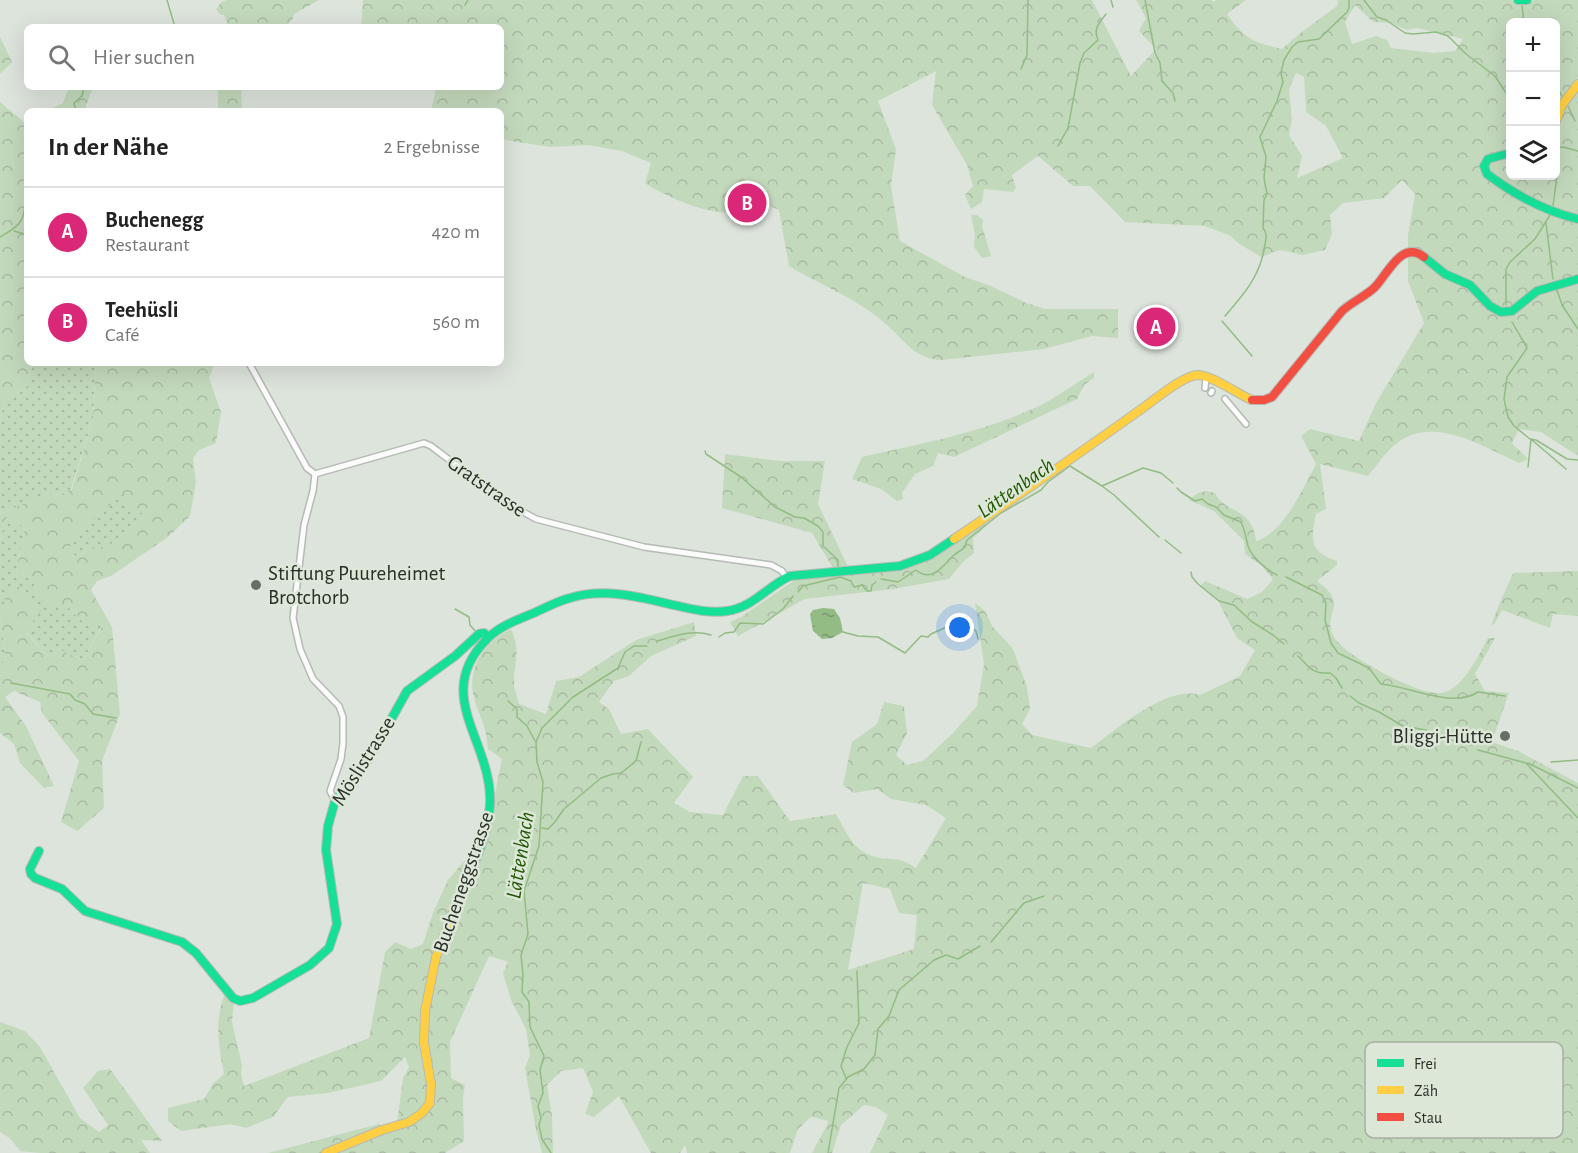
<!DOCTYPE html>
<html lang="de">
<head>
<meta charset="utf-8">
<style>
  body { margin:0; font-family:"Alegreya Sans",sans-serif; background:#f6f6f6; color:#222 }
  .controls { position:absolute; right:18px; top:18px; display:grid; overflow:hidden; border-radius:9px; box-shadow:0 6px 24px #0002 }
  .controls button { width:54px; height:54px; display:grid; place-items:center; padding:0; border:0; border-bottom:2px solid #e0e0e0; background:#fff; color:#222; font:30px sans-serif }
  .you { position:absolute; left:960px; top:628px; width:21px; height:21px; margin:-15px; border:4px solid #fff; border-radius:50%; background:#1a73e8; box-shadow:0 0 0 9px #1a73e833 }
  .badge { display:grid; place-items:center; width:39px; height:39px; border-radius:50%; background:#db2777; color:#fff; font-size:20px; font-weight:700 }
  .pin { position:absolute; translate:-50% -50%; border:3px solid #fff; box-shadow:0 2px 6px #0006 }
  .list { margin:0; padding:0; list-style:none }
  h2 { display:flex; justify-content:space-between; align-items:center; height:78px; margin:0; padding:0 24px; font-size:26px }
  h2 small { font-size:20px; font-weight:400; color:#767676 }
  .list li { display:grid; grid-template-columns:39px 1fr auto; gap:18px; align-items:center; box-sizing:border-box; height:90px; padding:0 24px; border-top:2px solid #e0e0e0 }
  .list b { display:block; font-size:22px; white-space:nowrap }
  .list p { margin:0; font-size:20px; white-space:nowrap; color:#767676 }
  .list em { font-size:20px; font-style:normal; color:#767676 }
  .icon { flex:none; width:33px; height:33px; fill:none; stroke:currentColor; stroke-width:2; stroke-linecap:round; stroke-linejoin:round }
  .map { position:relative; flex:none; width:1578px; height:1153px; overflow:hidden }
  .search { position:absolute; background:#fff; box-shadow:0 6px 24px #0002; left:24px; top:24px; width:480px; height:66px; display:flex; align-items:center; gap:15px; box-sizing:border-box; padding:0 21px; border-radius:9px; color:#767676; font-size:22px }
  .panel { position:absolute; background:#fff; box-shadow:0 6px 24px #0002; left:24px; top:108px; width:480px; height:258px; border-radius:9px }
  .map>svg:first-child { display:block }
  .grass { fill:url(#grass-dots) }
  .forest { fill:url(#forest-crowns); fill-rule:evenodd }
  .water { fill:url(#water-ripples) }
  .lines { fill:none; stroke-linecap:round; stroke-linejoin:round }
  .stream { stroke:#92bc84; stroke-width:1.5 }
  .street-casing { stroke:#b5bab4; stroke-width:8 }
  .fast-casing { stroke:#b5bab4; stroke-width:10 }
  .slow-casing { stroke:#b5bab4; stroke-width:10 }
  .jam-casing { stroke:#b5bab4; stroke-width:10 }
  .street { stroke:#fafbfa; stroke-width:5 }
  .fast { stroke:#16e098; stroke-width:8 }
  .slow { stroke:#ffcf43; stroke-width:8 }
  .jam { stroke:#f24e42; stroke-width:8 }
  .poi-dot { fill:#686e67; stroke:#dce7d8; stroke-width:2 }
  .labels { text-anchor:middle; stroke-width:5; stroke-linejoin:round; paint-order:stroke }
  .street-label { font-size:21px; fill:#292e28; stroke:#dce7d8 }
  .poi-label { font-size:21px; fill:#292e28; stroke:#dce7d8; text-anchor:start }
  .water-label { font-size:22px; font-style:italic; fill:#215702; stroke:#dce7d8 }
  .key { fill:#dce7d8; stroke:#a6b0a3; stroke-width:1.5 }
  .key-label { font-size:16px; fill:#292e28 }
</style>
</head>
<body>
<div class="map">
<svg width="1578" height="1153" viewBox="0 0 1578 1153">
  <defs>
    <pattern id="grass-dots" width="8" height="8" patternUnits="userSpaceOnUse" patternTransform="scale(1.5)"><rect width="8" height="8" fill="#c3d9bc"/><path d="M2 2h.1M6 6h.1" fill="none" stroke="#a8bba2" stroke-width="1.8" stroke-linecap="round"/></pattern>
    <pattern id="forest-crowns" width="20" height="18" patternUnits="userSpaceOnUse" patternTransform="scale(1.5)"><rect width="20" height="18" fill="#c3d9bc"/><path d="M2 6a3 3 0 1 1 6 0M12 15a3 3 0 1 1 6 0" fill="none" stroke="#a8bba2"/></pattern>
    <pattern id="water-ripples" width="26" height="14" patternUnits="userSpaceOnUse" patternTransform="scale(1.5)"><rect width="26" height="14" fill="#92bc84"/><path d="M2 4q2-2 4 0t4 0M15 11q2-2 4 0t4 0" fill="none" stroke="#77996c"/></pattern>
  </defs>
  <rect width="100%" height="100%" fill="#dde4dc"/>
  <!-- grass -->
  <path class="grass" d="M 33,363 L 96,363 L 93,419 L 71,489 L 62,494 L 44,495 L 0,514 L 0,423 L 4,402 L 26,388 Z
    M 123,493 L 145,515 L 109,546 L 91,548 L 78,557 L 70,553 L 70,539 Z
    M 7,515 L 25,528 L 16,572 L 33,580 L 38,596 L 64,603 L 80,620 L 103,624 L 83,660 L 63,651 L 49,657 L 26,632 L 0,614 L 6,661 L 0,665 L 0,539 Z"/>
  <!-- forest -->
  <path class="forest" d="M 227,0 L 319,0 L 294,14 L 292,20 L 284,27 L 228,27 L 224,15 L 221,15 L 216,10 L 221,2 Z
    M 363,0 L 1092,0 L 1131,76 L 1156,49 L 1139,31 L 1146,18 L 1136,0 L 1212,0 L 1213,2 L 1217,0 L 1246,0 L 1227,14 C 1244,39 1253,42 1282,49 L 1299,34 L 1337,6 L 1338,0 L 1511,0 L 1522,4 L 1535,0 L 1578,0 L 1578,456 L 1541,432 L 1519,429 L 1512,443 L 1528,459 L 1519,463 C 1483,447 1433,414 1396,444 C 1385,452 1377,466 1368,476 L 1320,464 L 1326,509 L 1316,514 C 1311,539 1308,551 1337,561 L 1337,565 L 1317,581 C 1352,606 1320,613 1334,637 C 1345,656 1421,697 1442,693 C 1463,689 1479,654 1488,638 L 1495,638 L 1475,674 L 1485,691 L 1509,693 L 1492,742 L 1518,751 L 1578,783 L 1578,1153 L 870,1153 L 888,1115 L 876,1107 L 864,1105 L 841,1125 L 832,1153 L 812,1153 L 829,1121 L 811,1117 L 798,1129 L 790,1153 L 687,1153 L 685,1145 L 680,1153 L 651,1153 L 619,1096 L 594,1117 L 585,1114 L 593,1092 L 583,1068 L 561,1071 L 547,1085 L 552,1116 L 553,1153 L 542,1153 L 536,1130 L 525,1068 L 530,1055 L 526,1029 L 511,1000 L 503,973 L 508,962 L 489,956 L 450,1042 L 451,1078 L 465,1085 L 463,1098 L 464,1141 L 445,1153 L 268,1153 L 379,1124 L 383,1127 L 397,1123 L 403,1078 L 409,1067 L 405,1057 L 381,1081 L 328,1093 L 288,1097 L 273,1117 L 246,1128 L 231,1124 L 181,1131 L 168,1121 L 168,1108 L 204,1099 L 213,1084 L 224,1074 C 219,1046 214,1023 224,996 L 227,995 L 234,1001 L 232,1022 L 242,1066 L 241,1074 L 244,1086 L 369,1038 L 385,952 L 395,942 L 411,949 L 423,944 L 433,913 L 448,880 L 483,839 L 492,809 L 502,759 L 488,749 C 487,742 487,736 485,730 C 482,718 475,706 473,693 C 468,665 487,640 511,629 C 522,654 513,663 514,686 C 515,692 518,698 519,704 L 546,714 L 556,681 L 579,677 L 636,640 L 694,622 L 696,636 L 651,656 L 629,676 L 614,681 L 599,702 L 609,709 L 621,734 L 648,729 L 693,777 L 674,803 L 690,812 L 723,815 L 743,776 L 758,776 L 790,821 L 836,814 C 846,832 854,852 876,857 C 895,861 898,856 916,868 L 946,818 L 926,805 L 891,799 L 877,789 L 854,793 L 843,785 L 852,742 L 877,724 L 884,702 L 904,706 L 907,733 L 896,755 L 907,765 L 923,761 L 953,733 L 977,706 L 984,664 L 975,603 L 985,611 L 992,626 L 1013,649 L 1027,687 L 1030,709 L 1022,724 L 1032,735 L 1091,748 C 1117,729 1166,685 1200,695 L 1240,676 L 1255,650 L 1237,638 L 1218,601 L 1200,586 L 1205,581 L 1247,599 L 1262,592 L 1273,579 L 1261,565 L 1245,554 L 1244,541 L 1214,511 L 1189,500 C 1199,491 1203,490 1215,493 C 1225,514 1253,507 1256,541 C 1284,533 1303,488 1316,464 L 1301,436 L 1310,429 L 1359,441 L 1375,405 L 1424,323 L 1408,281 L 1408,235 L 1415,194 L 1402,180 L 1384,198 L 1343,203 L 1330,215 L 1332,234 L 1325,250 L 1303,255 L 1280,250 L 1261,257 L 1238,243 L 1231,236 L 1205,226 L 1125,222 L 1090,186 L 1073,186 L 1038,156 L 1012,175 L 1016,188 L 1013,192 L 984,189 L 982,202 L 971,209 L 965,195 L 973,186 L 967,165 L 932,105 L 936,71 L 878,101 L 896,149 L 891,186 L 900,241 L 965,277 L 991,286 L 1024,302 L 1045,309 L 1118,309 L 1118,338 L 1092,336 L 1044,349 L 941,360 C 914,358 907,343 888,326 C 859,299 822,286 789,266 L 779,210 L 740,193 L 728,201 L 744,209 C 721,222 666,197 645,183 L 651,163 L 622,151 L 588,145 L 550,147 L 505,140 L 501,137 L 501,111 L 451,111 L 442,108 L 440,111 L 431,111 L 436,89 L 433,87 L 501,87 L 501,27 L 361,27 ZM 1355,5 L 1373,22 L 1390,23 L 1407,30 L 1417,28 L 1463,39 L 1455,51 L 1433,53 L 1391,48 L 1387,40 L 1376,36 L 1352,44 L 1345,22 ZM 1510,22 L 1556,22 L 1556,176 L 1510,176 ZM 1296,73 L 1304,77 L 1306,112 L 1326,126 L 1343,158 L 1297,178 L 1302,156 L 1289,135 L 1292,119 L 1289,90 ZM 863,883 L 890,889 L 899,913 L 917,915 L 914,949 L 848,970 Z
    M 0,37 L 12,62 L 0,74 Z
    M 72,87 L 93,87 L 84,111 L 47,111 L 63,103 L 67,92 Z
    M 218,87 L 241,87 L 242,111 L 218,111 Z
    M 0,102 L 24,122 L 27,121 L 27,363 L 33,363 L 26,388 L 4,402 L 0,423 Z
    M 971,215 L 977,215 L 983,220 L 982,226 L 991,256 L 982,258 L 974,247 L 975,235 Z
    M 96,363 L 215,363 L 209,378 L 221,412 L 216,443 L 199,450 L 193,458 L 196,483 L 190,516 L 168,537 L 111,576 L 97,581 L 91,590 L 112,627 L 120,714 L 102,761 L 104,808 L 77,831 L 61,822 L 79,761 L 42,713 L 40,702 L 14,691 L 5,697 L 26,726 L 54,786 L 44,788 L 20,763 L 14,744 L 0,733 L 0,665 L 6,660 L 0,614 L 6,597 L 17,586 L 26,591 L 38,613 L 26,633 L 49,657 L 63,651 L 83,660 L 103,625 L 80,620 L 64,603 L 48,607 L 38,596 L 33,580 L 16,572 L 25,528 L 7,515 L 0,539 L 0,514 L 44,495 L 62,494 L 72,489 L 93,419 ZM 123,494 L 131,508 L 145,515 L 109,546 L 91,548 L 78,557 L 71,553 L 70,539 Z
    M 1094,372 L 1094,378 L 1084,385 L 1077,399 L 954,457 L 938,453 L 933,466 L 915,474 L 902,493 L 903,499 L 897,501 L 881,489 L 852,479 L 862,457 C 923,443 987,432 1043,404 C 1060,395 1077,382 1094,372 Z
    M 725,454 L 781,461 L 825,461 L 818,504 L 852,575 C 874,573 897,571 917,564 C 942,555 965,537 986,523 L 987,525 L 973,538 L 974,553 L 964,561 L 949,579 L 893,589 L 805,599 L 738,636 L 730,622 L 741,617 L 799,577 L 837,575 L 812,533 L 722,508 Z
    M 1578,571 L 1578,616 L 1553,614 L 1550,628 L 1502,610 L 1495,623 L 1491,626 L 1498,607 L 1513,573 Z
    M 0,1022 L 25,1031 L 40,1047 L 80,1118 L 99,1132 L 108,1125 L 83,1088 L 98,1071 L 110,1069 L 162,1141 L 141,1140 L 150,1153 L 40,1153 L 20,1151 L 11,1139 L 0,1132 Z"/>
  <!-- water -->
  <path class="water" d="M 823,608 L 834,609 L 840,618 L 843,632 L 832,638 L 822,639 L 813,631 L 810,614 L 813,610 Z"/>
  <g class="lines">
    <!-- stream -->
    <path class="stream" d="M 167,0 L 175,27
      M 1111,0 L 1113,7
      M 1145,0 L 1155,53 L 1160,63 L 1162,81 L 1173,93 L 1175,101
      M 1364,0 L 1377,17 L 1386,20 L 1405,33 L 1413,34 L 1436,32 L 1448,36 L 1466,54 L 1495,76 L 1510,99
      M 465,5 L 468,0
      M 1522,5 L 1524,22
      M 1021,69 L 1027,55 L 1028,0
      M 1556,85 L 1563,98
      M 1567,104 L 1575,121
      M 76,111 L 74,103 L 82,96 L 84,87
      M 1058,146 L 1068,128 L 1080,63 L 1084,53 L 1098,40 C 1093,29 1099,23 1106,14
      M 1557,148 L 1563,147 L 1578,151
      M 1553,206 L 1558,168 L 1556,164 L 1556,147
      M 1546,223 L 1553,279
      M 14,231 L 24,234 L 27,233
      M 0,237 C 31,220 22,215 27,185
      M 1557,290 L 1562,305 L 1578,329
      M 1506,305 L 1506,269 L 1510,262 L 1535,239 L 1550,215
      M 1225,316 C 1244,294 1259,277 1264,250 C 1265,241 1269,235 1263,228 L 1264,200 L 1267,194 L 1264,178 L 1266,157 L 1260,137 L 1277,101 L 1283,82 L 1281,73 L 1284,60 L 1292,47 L 1298,42 L 1319,39 L 1347,12 L 1349,8 L 1349,0
      M 1222,321 L 1252,356
      M 1512,322 L 1527,348 L 1507,377 L 1504,399 L 1508,417 L 1514,426 L 1530,439 L 1536,440 L 1567,459 L 1578,460
      M 1532,440 L 1566,469
      M 705,451 L 706,454 L 741,477 L 775,507 L 795,517 L 804,518 L 818,526 L 823,532 L 823,546 L 838,560 L 838,568
      M 1528,467 L 1531,439
      M 1102,486 L 1114,495 L 1159,537
      M 1177,488 L 1181,492 L 1195,501 L 1202,499 L 1208,504 L 1216,507 L 1224,515 L 1241,522 C 1245,530 1246,538 1248,546 C 1252,558 1267,570 1277,575
      M 1165,540 L 1181,553
      M 1191,572 L 1192,577 L 1198,584 L 1219,601 L 1234,605 L 1251,621 L 1273,635 L 1284,644
      M 1286,577 L 1322,595 L 1326,603 L 1325,620 L 1331,643 L 1338,653 L 1369,668 L 1381,684 C 1409,686 1452,709 1478,692 L 1505,696
      M 881,579 L 898,582 L 916,570 C 932,583 942,567 953,556 C 957,552 961,551 965,547 L 967,540 L 1001,513 L 1041,490 L 1048,482 L 1070,466 L 1102,486 L 1143,468 L 1161,473 L 1173,483
      M 798,592 L 803,586 L 840,577 L 851,581 L 854,587 L 862,585 L 867,591 L 871,591 L 872,585 L 876,582
      M 455,609 L 469,617 L 470,625 L 475,631
      M 843,632 L 858,636 L 878,637 L 905,653 L 921,636 L 928,637 L 931,634 L 960,621 L 976,631 L 978,639
      M 719,637 L 725,633 L 734,632 L 740,623 L 763,624 L 783,609 L 793,596
      M 657,641 C 675,636 693,629 711,635
      M 1298,656 C 1310,668 1312,674 1330,673 L 1336,678 L 1342,688
      M 11,683 L 70,694 L 75,700 L 85,704 L 93,714 L 116,718
      M 1350,696 L 1359,703 L 1379,712 L 1403,726 L 1426,730
      M 508,701 L 517,709 L 517,717 L 527,726 L 535,741
      M 1440,735 L 1462,744 L 1472,745
      M 1478,750 L 1526,763 L 1578,818
      M 1551,762 L 1578,760
      M 1528,763 L 1578,788
      M 542,828 L 548,829 L 554,823 L 564,809 L 601,778 L 613,774 L 621,773 L 636,761 L 641,742
      M 991,942 L 1024,903 L 1044,896
      M 846,1078 L 841,1066 L 847,1047 L 859,1023 L 857,971
      M 551,1153 L 542,1139 L 539,1125 L 541,1118 L 538,1106 L 543,1093 L 540,1070 L 544,1056 L 530,1027 L 529,1002 L 522,992 L 523,975 L 521,955 L 528,934 L 524,891 L 539,846 L 543,782 L 537,762 L 536,742 L 542,728 L 573,697 L 618,668 L 625,652 L 634,646 L 647,646
      M 828,1153 L 839,1088 L 848,1077 L 864,1069 L 875,1055 L 878,1029 L 889,1016 L 899,990 L 934,960 L 946,955 L 958,959 L 980,946"/>
    <!-- street casing -->
    <g class="street-casing">
      <path id="street" d="M 249,363 L 307,468 L 315,474 L 424,443 L 431,446 L 505,502 L 536,519 L 644,547 L 771,565 L 782,571 L 786,577
        M 1205,388 L 1206,377
        M 1211,393 L 1212,391
        M 1225,399 L 1246,424
        M 315,474 L 313,491 L 304,525 L 293,618 L 300,649 L 313,679 L 339,706 L 343,717 L 343,743 L 341,759 L 330,791 L 335,801"/>
    </g>
    <!-- fast casing -->
    <g class="fast-casing">
      <path id="fast" d="M 1518,0 L 1527,0
        M 1510,153 L 1488,159 L 1484,166 L 1487,174 C 1515,195 1544,211 1578,219
        M 1424,257 L 1445,274 L 1470,285 L 1490,306 L 1501,312 L 1512,311 L 1537,291 L 1578,279
        M 39,851 L 30,869 L 31,874 L 35,878 L 62,889 L 85,911 L 182,942 L 196,953 L 233,998 L 240,1001 L 253,998 L 310,965 L 329,948 L 337,924 L 326,850 L 328,826 L 335,801 L 369,759 L 407,691 L 455,656 L 479,634 L 484,633 L 489,637
        M 455,907 C 469,875 488,840 490,804 C 493,741 430,695 488,638 C 501,625 520,619 536,612 C 547,607 558,601 570,598 C 603,588 636,596 669,604 C 687,608 708,614 727,611 C 752,608 768,586 790,576 L 900,566 L 930,555 L 954,539"/>
    </g>
    <!-- slow casing -->
    <g class="slow-casing">
      <path id="slow" d="M 1556,121 L 1562,105 L 1578,84
        M 954,539 C 1019,495 1083,451 1147,405 C 1158,397 1184,375 1198,375 C 1214,376 1237,394 1252,400
        M 326,1153 L 382,1130 L 409,1122 L 422,1113 L 430,1103 L 431,1084 L 424,1043 L 425,1011 L 436,957 L 455,907"/>
    </g>
    <!-- jam casing -->
    <g class="jam-casing">
      <path id="jam" d="M 1252,400 L 1264,400 L 1272,397 L 1342,311 C 1352,302 1364,297 1374,288 C 1387,276 1401,239 1424,257"/>
    </g>
    <!-- street -->
    <use href="#street" class="street"/>
    <!-- fast -->
    <use href="#fast" class="fast"/>
    <!-- slow -->
    <use href="#slow" class="slow"/>
    <!-- jam -->
    <use href="#jam" class="jam"/>
  </g>
  <!-- markers -->
  <g class="poi-dot">
    <circle cx="256" cy="585" r="6"/>
    <circle cx="1505" cy="736" r="6"/>
  </g>
  <g class="labels">
    <!-- street labels -->
    <g class="street-label">
      <text transform="translate(487 486) rotate(35)" y="7">Gratstrasse</text>
      <text transform="translate(363 761) rotate(-58)" y="7">Möslistrasse</text>
      <text transform="translate(463 882) rotate(-71)" y="7">Bucheneggstrasse</text>
    </g>
    <!-- poi labels -->
    <g class="poi-label">
      <text x="268" y="580">Stiftung Puureheimet<tspan x="268" dy="24">Brotchorb</tspan></text>
      <text x="1493" y="743" text-anchor="end">Bliggi-Hütte</text>
    </g>
    <!-- water labels -->
    <g class="water-label">
      <text transform="translate(1015 487) rotate(-35)" y="8">Lättenbach</text>
      <text transform="translate(519 855) rotate(-81)" y="8">Lättenbach</text>
    </g>
  </g>
  <!-- legend -->
  <rect x="1365" y="1042" width="198" height="96" rx="9" class="key"/>
  <rect x="1377" y="1059" width="27" height="8" fill="#16e098"/>
  <rect x="1377" y="1086" width="27" height="8" fill="#ffcf43"/>
  <rect x="1377" y="1113" width="27" height="8" fill="#f24e42"/>
  <g class="key-label">
    <text x="1414" y="1069">Frei</text>
    <text x="1414" y="1096">Zäh</text>
    <text x="1414" y="1123">Stau</text>
  </g>
</svg>
<div class="controls">
<button>+</button>
<button>−</button>
<button><svg class="icon" aria-label="layers" viewBox="0 0 24 24"><path d="M12 4l9 5-9 5-9-5zM3 14l9 5 9-5"/></svg></button>
</div>
<div class="you"></div>
<div class="pin badge" style="left:1156px;top:327px">A</div>
<div class="pin badge" style="left:747px;top:203px">B</div>
<div class="search"><svg class="icon" aria-label="search" viewBox="0 0 24 24"><circle cx="10" cy="10" r="6"/><path d="M15 15l6 6"/></svg>Hier suchen</div>
<section class="panel">
<h2>In der Nähe<small>2 Ergebnisse</small></h2>
<ul class="list">
<li><span class="badge">A</span><div><b>Buchenegg</b><p>Restaurant</p></div><em>420 m</em></li>
<li><span class="badge">B</span><div><b>Teehüsli</b><p>Café</p></div><em>560 m</em></li>
</ul>
</section>
</div>
</body>
</html>
